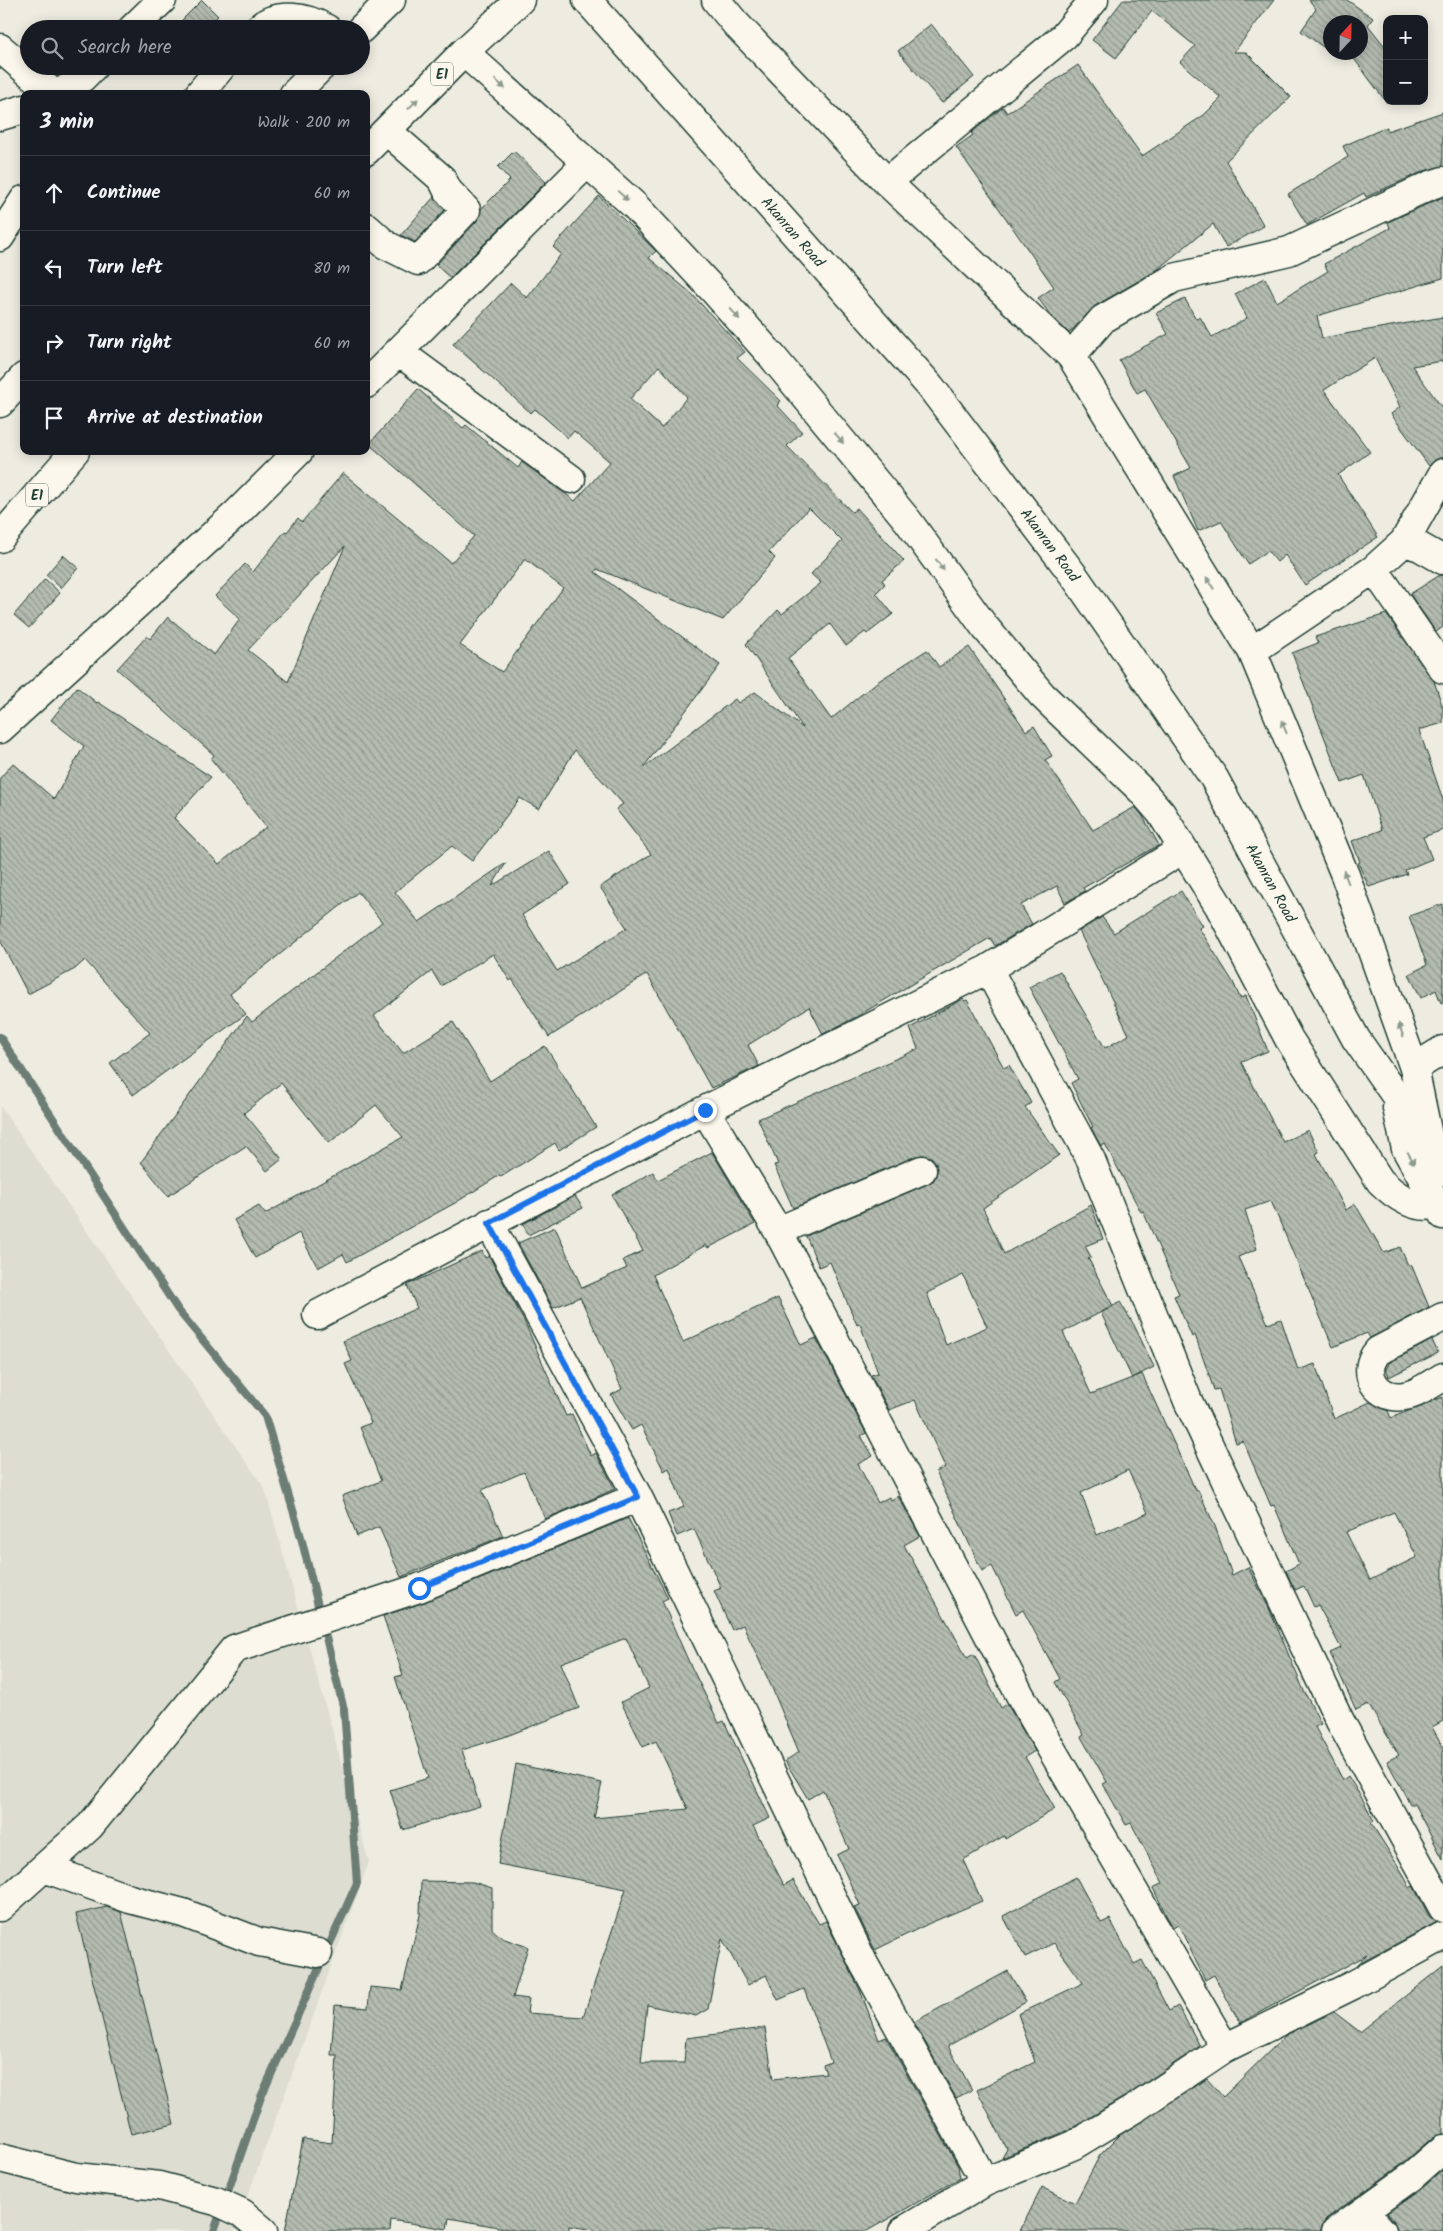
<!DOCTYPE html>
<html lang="en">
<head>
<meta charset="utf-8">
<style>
  body { margin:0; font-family:Kalam,sans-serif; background:#20242c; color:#f1f3f6 }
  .controls { position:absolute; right:15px; top:15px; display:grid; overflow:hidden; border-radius:10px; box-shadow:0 2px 12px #0003 }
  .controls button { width:45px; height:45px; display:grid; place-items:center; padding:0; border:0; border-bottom:1px solid #363941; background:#171b24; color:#f1f3f6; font:25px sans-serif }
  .compass { position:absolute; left:1323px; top:15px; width:45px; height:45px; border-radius:50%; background:#171b24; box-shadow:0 2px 12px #0003; rotate:22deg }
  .stop { position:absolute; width:15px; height:15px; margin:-11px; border:4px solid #1a73e8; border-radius:50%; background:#fff }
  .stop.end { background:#1a73e8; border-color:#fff; box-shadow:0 1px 5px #0008 }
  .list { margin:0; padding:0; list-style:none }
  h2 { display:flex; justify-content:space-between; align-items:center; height:65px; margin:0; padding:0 20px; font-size:21px }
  h2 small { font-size:16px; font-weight:400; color:#9ea1a6 }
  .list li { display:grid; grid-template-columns:32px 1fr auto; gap:15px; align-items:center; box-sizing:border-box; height:75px; padding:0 20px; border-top:1px solid #363941 }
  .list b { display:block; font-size:19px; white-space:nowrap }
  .list em { font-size:16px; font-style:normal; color:#9ea1a6 }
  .icon { flex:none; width:28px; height:28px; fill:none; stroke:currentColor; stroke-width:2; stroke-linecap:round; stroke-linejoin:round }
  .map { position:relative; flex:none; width:1443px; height:2231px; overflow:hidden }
  .search { position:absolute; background:#171b24; box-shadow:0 2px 12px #0003; left:20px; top:20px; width:350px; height:55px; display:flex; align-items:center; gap:12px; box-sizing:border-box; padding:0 18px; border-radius:28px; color:#9ea1a6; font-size:19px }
  .panel { position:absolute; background:#171b24; box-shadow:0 2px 12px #0003; left:20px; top:90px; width:350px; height:365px; border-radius:10px }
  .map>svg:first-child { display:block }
  .built { fill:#ddddd2 }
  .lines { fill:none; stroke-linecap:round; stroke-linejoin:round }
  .stream { stroke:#6c7d74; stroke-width:8 }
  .building { fill:url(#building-back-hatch); stroke:#1f3d34; fill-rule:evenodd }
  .minor-casing { stroke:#1f3d34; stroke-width:31 }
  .major-casing { stroke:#1f3d34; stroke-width:31 }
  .highway-casing { stroke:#1f3d34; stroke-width:31 }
  .minor { stroke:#fbf7ec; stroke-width:28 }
  .major { stroke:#fbf7ec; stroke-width:28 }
  .highway { stroke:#fbf7ec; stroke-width:28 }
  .oneway { fill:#8d9a90 }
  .route { stroke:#1a73e8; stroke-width:6 }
  .labels { text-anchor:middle; stroke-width:4.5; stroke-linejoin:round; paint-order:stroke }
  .shield { fill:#fbf7ec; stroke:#61756b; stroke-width:1 }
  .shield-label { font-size:14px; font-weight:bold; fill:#1f3d34 }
  .street-label { font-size:15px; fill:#1f3d34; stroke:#fbf7ec }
</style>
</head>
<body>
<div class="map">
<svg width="1443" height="2231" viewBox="0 0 1443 2231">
  <defs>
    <pattern id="building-back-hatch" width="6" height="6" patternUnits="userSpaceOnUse" patternTransform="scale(1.25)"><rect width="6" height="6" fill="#b4bbb0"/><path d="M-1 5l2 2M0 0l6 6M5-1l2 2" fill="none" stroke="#929990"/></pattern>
  </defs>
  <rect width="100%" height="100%" fill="#eeece1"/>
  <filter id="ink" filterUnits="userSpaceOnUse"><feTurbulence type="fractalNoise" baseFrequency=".02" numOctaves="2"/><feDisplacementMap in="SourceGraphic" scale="10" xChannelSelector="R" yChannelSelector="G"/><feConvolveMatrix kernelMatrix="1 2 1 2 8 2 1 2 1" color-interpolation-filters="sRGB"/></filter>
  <g filter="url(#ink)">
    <!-- built -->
    <path class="built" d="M 0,1106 L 265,1489 L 369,1862 L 235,2231 L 0,2231 Z"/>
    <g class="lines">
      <!-- stream -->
      <path class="stream" d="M 0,1037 L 178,1310 L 265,1416 L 301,1537 L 344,1710 L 357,1883 L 261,2097 L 214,2231"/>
    </g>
    <!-- building -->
    <path class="building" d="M 202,0 L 218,16 L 204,29 L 173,29 Z
      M 1123,0 L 1274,0 L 1234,52 L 1246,52 L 1291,97 L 1226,161 L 1264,226 L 1226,247 L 1213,224 L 1154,272 L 1095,306 L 1069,333 L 1051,316 L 1038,298 L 1054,287 L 956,147 L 973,135 L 971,133 L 1003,107 L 1007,113 L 1078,65 L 1142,156 L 1204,115 L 1221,98 L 1180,62 L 1195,46 L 1152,11 L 1116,58 L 1092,40 Z
      M 1309,0 L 1347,0 L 1373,18 L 1368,25 L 1387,49 L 1387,103 L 1349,52 L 1360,52 L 1360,22 L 1330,22 L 1330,52 L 1301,31 L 1316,9 Z
      M 931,24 L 974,77 L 942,103 L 898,51 Z
      M 1443,112 L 1443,166 L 1424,171 L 1366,197 L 1364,193 L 1307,225 L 1288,194 L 1348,157 L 1343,146 L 1387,127 L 1387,131 Z
      M 514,151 L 546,182 L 450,278 L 436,265 L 477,221 L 481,209 L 510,180 L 498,167 Z
      M 599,196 L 656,251 L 649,258 L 691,293 L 745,352 L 737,358 L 781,401 L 777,405 L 802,432 L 787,446 L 852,512 L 857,508 L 904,561 L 882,580 L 885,584 L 876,593 L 893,614 L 867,634 L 865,632 L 846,646 L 830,624 L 788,658 L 831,719 L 877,682 L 927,650 L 939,667 L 969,647 L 1026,731 L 1034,726 L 1052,756 L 1045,760 L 1093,830 L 1135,807 L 1142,815 L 1159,845 L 1083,888 L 1085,891 L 1065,903 L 1057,886 L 1021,905 L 1032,924 L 995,946 L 990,938 L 856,1017 L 823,1034 L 809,1007 L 748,1045 L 759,1066 L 711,1088 L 647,974 L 549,1037 L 512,979 L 510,981 L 493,954 L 441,986 L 432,971 L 374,1016 L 403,1053 L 453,1022 L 490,1081 L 545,1046 L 596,1127 L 559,1150 L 555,1143 L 501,1177 L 500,1175 L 455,1203 L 347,1262 L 343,1254 L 318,1268 L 299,1233 L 255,1258 L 234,1220 L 259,1206 L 265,1214 L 403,1137 L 376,1105 L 329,1143 L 281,1083 L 244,1113 L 282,1159 L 267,1171 L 246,1146 L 168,1196 L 141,1162 L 247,1016 L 252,1022 L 382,922 L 358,892 L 230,994 L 246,1014 L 133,1095 L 110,1063 L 150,1033 L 85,960 L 75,969 L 28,994 L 0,940 L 0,778 L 13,763 L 54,799 L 84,746 L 51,720 L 77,687 L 97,703 L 98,702 L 211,777 L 174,818 L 219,864 L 266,827 L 211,759 L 214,755 L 117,669 L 147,636 L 150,639 L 168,617 L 214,655 L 240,619 L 215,596 L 245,564 L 253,572 L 285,531 L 287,532 L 298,518 L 302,522 L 343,473 L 451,563 L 474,536 L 369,444 L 418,389 L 463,428 L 466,425 L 518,468 L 522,462 L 575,501 L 610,462 L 574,431 L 568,438 L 535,409 L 531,413 L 453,344 L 511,283 L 527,298 L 561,254 L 553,247 ZM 659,366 L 687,397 L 662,428 L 630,399 ZM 809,508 L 842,541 L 811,574 L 821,583 L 782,614 L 778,610 L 746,644 L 803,728 L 755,692 L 738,703 L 735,699 L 643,768 L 720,665 L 595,572 L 597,569 L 723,620 L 775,558 L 769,552 ZM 345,546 L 288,682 L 248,650 ZM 525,559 L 563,588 L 502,672 L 460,645 ZM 575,750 L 623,804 L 616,809 L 651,854 L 600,887 L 627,928 L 557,971 L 522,915 L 570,884 L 549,851 L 492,886 L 506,863 L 419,922 L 395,892 L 452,846 L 472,861 L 520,798 L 539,809 Z
      M 434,197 L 445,210 L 415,242 L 401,235 Z
      M 1443,197 L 1443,278 L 1317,316 L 1322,338 L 1443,317 L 1443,361 L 1412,366 L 1443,409 L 1443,457 L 1435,460 L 1429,466 L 1391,414 L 1400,407 L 1375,358 L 1324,390 L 1370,452 L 1338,475 L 1378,537 L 1305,585 L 1285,555 L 1277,562 L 1268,551 L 1248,564 L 1221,521 L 1198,531 L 1174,476 L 1191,468 L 1145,389 L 1137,393 L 1119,360 L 1168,334 L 1156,313 L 1185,299 L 1196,319 L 1200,317 L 1212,337 L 1247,318 L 1235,294 L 1265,278 L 1277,302 L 1328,271 L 1324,264 L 1390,228 L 1388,222 Z
      M 63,555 L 78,568 L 61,588 L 46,575 Z
      M 1440,575 L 1443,576 L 1443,627 L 1436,632 L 1410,594 Z
      M 45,579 L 60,593 L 29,628 L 14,615 Z
      M 1386,614 L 1434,681 L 1443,708 L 1443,723 L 1419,730 L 1443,800 L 1443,830 L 1423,837 L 1432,859 L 1405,870 L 1407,874 L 1369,887 L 1358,863 L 1360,862 L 1352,841 L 1382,830 L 1364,775 L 1342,783 L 1292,653 L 1318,643 L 1315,637 Z
      M 1181,891 L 1203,926 L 1199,928 L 1233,982 L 1240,998 L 1246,996 L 1268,1051 L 1241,1062 L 1283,1142 L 1308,1130 L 1319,1152 L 1316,1154 L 1346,1210 L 1355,1204 L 1384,1253 L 1400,1247 L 1408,1265 L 1411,1264 L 1429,1307 L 1370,1338 L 1367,1333 L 1333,1347 L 1271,1201 L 1245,1210 L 1257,1249 L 1238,1257 L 1268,1324 L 1281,1319 L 1298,1370 L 1315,1364 L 1334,1419 L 1370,1402 L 1388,1411 L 1391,1418 L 1443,1397 L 1443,1721 L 1432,1727 L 1443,1747 L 1443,1859 L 1414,1804 L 1410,1804 L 1387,1761 L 1399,1755 L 1368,1704 L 1356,1710 L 1330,1653 L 1341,1648 L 1318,1605 L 1314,1607 L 1304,1586 L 1295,1590 L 1286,1571 L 1299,1564 L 1274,1505 L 1271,1506 L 1243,1441 L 1236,1443 L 1219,1389 L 1214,1390 L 1195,1335 L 1192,1337 L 1174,1296 L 1179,1294 L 1143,1211 L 1141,1212 L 1105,1144 L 1101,1146 L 1091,1128 L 1093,1127 L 1071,1083 L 1078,1079 L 1029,987 L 1060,971 L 1105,1048 L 1129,1035 L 1079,931 L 1102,917 L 1114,933 ZM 1394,1512 L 1417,1557 L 1370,1580 L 1346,1532 Z
      M 1443,904 L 1443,1002 L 1441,1003 L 1436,990 L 1421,998 L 1409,974 L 1427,965 L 1409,916 Z
      M 963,999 L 965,1001 L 967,1000 L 1004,1068 L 1009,1065 L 1031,1103 L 1025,1107 L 1059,1155 L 983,1208 L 1004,1254 L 1091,1205 L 1103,1239 L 1085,1246 L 1091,1257 L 1088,1258 L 1113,1306 L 1063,1332 L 1091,1394 L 1142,1374 L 1196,1491 L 1198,1490 L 1215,1526 L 1232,1575 L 1248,1567 L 1268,1606 L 1304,1691 L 1321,1724 L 1315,1727 L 1343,1780 L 1348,1776 L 1363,1800 L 1374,1821 L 1371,1823 L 1402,1872 L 1410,1888 L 1413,1886 L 1429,1916 L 1437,1922 L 1357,1965 L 1367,1955 L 1240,2023 L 1214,1975 L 1205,1980 L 1178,1924 L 1173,1927 L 1168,1919 L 1153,1888 L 1163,1883 L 1131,1823 L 1126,1825 L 1103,1784 L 1107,1782 L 1081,1737 L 1084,1735 L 1055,1682 L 1060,1679 L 1023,1610 L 1016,1614 L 992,1566 L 982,1571 L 936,1472 L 945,1467 L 915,1400 L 889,1410 L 871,1375 L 878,1373 L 860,1324 L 857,1325 L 830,1262 L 819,1267 L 806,1236 L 928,1184 L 934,1180 L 937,1172 L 936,1163 L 931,1157 L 924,1155 L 916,1156 L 793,1208 L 774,1165 L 778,1164 L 758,1119 L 918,1049 L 910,1028 ZM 963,1275 L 987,1327 L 946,1345 L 927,1293 ZM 1128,1470 L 1148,1513 L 1097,1535 L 1081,1493 Z
      M 712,1152 L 755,1224 L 708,1248 L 706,1245 L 653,1275 L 683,1342 L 778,1298 L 801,1345 L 816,1338 L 866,1433 L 861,1436 L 873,1456 L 858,1464 L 878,1503 L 889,1497 L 891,1500 L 898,1496 L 920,1536 L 904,1545 L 967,1658 L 974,1654 L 1001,1708 L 1007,1704 L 1035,1751 L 1025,1757 L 1055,1809 L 1005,1839 L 1004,1836 L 963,1860 L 982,1901 L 930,1923 L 875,1950 L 856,1911 L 854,1907 L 860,1905 L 837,1855 L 849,1849 L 823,1790 L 808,1799 L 785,1761 L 799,1752 L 772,1688 L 743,1625 L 732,1630 L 714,1591 L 721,1588 L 694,1529 L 677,1536 L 668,1513 L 684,1507 L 669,1468 L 664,1471 L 641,1425 L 632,1430 L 611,1395 L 622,1389 L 580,1297 L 553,1308 L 518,1243 L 555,1227 L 582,1288 L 627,1268 L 623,1260 L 643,1251 L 612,1195 L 653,1172 L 658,1180 Z
      M 575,1196 L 583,1208 L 528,1235 L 523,1224 Z
      M 482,1251 L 485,1258 L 489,1256 L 524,1321 L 566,1416 L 572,1414 L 591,1456 L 596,1453 L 615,1489 L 545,1519 L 524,1472 L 482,1490 L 503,1536 L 401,1577 L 379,1527 L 357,1536 L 342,1496 L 381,1481 L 360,1427 L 371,1423 L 345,1364 L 352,1361 L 343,1341 L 417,1308 L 407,1285 Z
      M 1120,1302 L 1134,1325 L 1154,1367 L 1132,1378 L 1101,1313 Z
      M 1432,1340 L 1438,1353 L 1389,1377 L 1386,1369 L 1389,1363 Z
      M 628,1518 L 668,1598 L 662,1601 L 688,1660 L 719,1723 L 724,1721 L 770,1818 L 753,1826 L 784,1885 L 793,1880 L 819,1924 L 826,1921 L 860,1990 L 879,2040 L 886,2037 L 958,2166 L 960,2178 L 867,2231 L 601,2231 L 569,2226 L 569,2231 L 520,2231 L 449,2218 L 447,2229 L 391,2220 L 390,2231 L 285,2231 L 303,2139 L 332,2143 L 337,2055 L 331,2055 L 335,2005 L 368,2008 L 370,1987 L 402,1990 L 420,1915 L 421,1881 L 473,1882 L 492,1888 L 492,1929 L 502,1938 L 528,1947 L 513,1997 L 529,1999 L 527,2013 L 583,2017 L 626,1889 L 498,1864 L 516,1764 L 602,1783 L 594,1818 L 688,1809 L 656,1741 L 643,1747 L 621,1702 L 649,1688 L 626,1638 L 561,1663 L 579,1708 L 504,1737 L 462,1750 L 480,1806 L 403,1830 L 390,1790 L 428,1778 L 395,1677 L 403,1675 L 383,1616 L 425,1602 ZM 722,1939 L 748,1985 L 766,1975 L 778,2000 L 804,1989 L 831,2062 L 823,2065 L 826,2073 L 773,2079 L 765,2028 L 686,2038 L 684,2063 L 641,2063 L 647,2005 L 696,2016 L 708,2009 Z
      M 1076,1877 L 1101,1923 L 1110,1919 L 1134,1964 L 1142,1960 L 1169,2011 L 1178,2006 L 1200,2046 L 1129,2094 L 1069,2130 L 1002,2158 L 1007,2149 L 977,2090 L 1035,2062 L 1018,2014 L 1083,1983 L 1054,1943 L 1025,1957 L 1003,1916 Z
      M 107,1907 L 121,1912 L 174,2124 L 131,2134 L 76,1914 Z
      M 1443,1966 L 1443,2134 L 1433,2137 L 1401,2165 L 1327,2218 L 1322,2224 L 1321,2231 L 1020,2231 L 1042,2187 L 1075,2203 L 1100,2155 L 1120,2135 L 1207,2079 L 1223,2097 L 1286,2035 L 1334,2012 L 1360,2032 Z
      M 1008,1971 L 1026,2002 L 948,2046 L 972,2090 L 956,2098 L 914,2022 Z
      M 1443,2170 L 1443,2231 L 1397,2231 L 1394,2221 L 1387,2213 L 1420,2190 Z"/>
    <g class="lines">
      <!-- minor casing -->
      <g class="minor-casing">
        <path id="minor" d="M 132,29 L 162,0
          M 258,29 C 276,11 307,17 327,29
          M 0,48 L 54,94
          M 59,94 L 82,78 L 94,66
          M 199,94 L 222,66
          M 0,116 L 24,109
          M 887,182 L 1064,36 L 1094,0
          M 366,227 L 386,245 L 418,261 L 466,210 L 448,191 L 442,179 L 387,131
          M 0,237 L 24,200
          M 399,352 L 571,479
          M 1071,356 L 1103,319 L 1174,278 L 1289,251 L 1431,185 L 1443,181
          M 366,384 L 587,163
          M 1404,542 L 1420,547 L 1443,560
          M 1374,569 L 1443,669
          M 1252,651 L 1374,569 L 1404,542 L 1443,473
          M 0,729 L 237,513 L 299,451
          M 988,969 L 1091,1160 L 1188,1401 L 1340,1721 L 1443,1908
          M 1414,1068 L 1443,1050
          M 705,1110 L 778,1231 L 1020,1695 L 1225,2048
          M 489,1223 L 638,1497 L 864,1964 L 985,2182
          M 778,1231 L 922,1170
          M 317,1315 L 705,1110 L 988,969 L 1183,849
          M 1443,1317 L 1378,1351 C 1359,1373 1377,1400 1404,1396 C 1417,1395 1432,1383 1443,1377
          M 44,1868 L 130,1899 L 183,1913 L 259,1942 L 318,1953
          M 0,1907 L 90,1826 L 234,1649 L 419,1588 L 638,1497
          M 0,2158 L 76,2177 L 159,2186 L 216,2201 L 242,2213 L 263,2231
          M 1364,2211 L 1382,2231
          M 903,2231 L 985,2182 L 1074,2145 L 1137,2107 L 1225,2048 L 1353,1985 L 1443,1936
          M 1336,2231 L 1411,2177 L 1443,2149"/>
      </g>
      <!-- major casing -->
      <g class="major-casing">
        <path id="major" d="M 587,0 L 930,386 L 1075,577 L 1214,778 L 1356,1039 L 1430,1145 L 1443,1171
          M 1397,1108 L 1406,1149 L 1443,1215"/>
      </g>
      <!-- highway casing -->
      <g class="highway-casing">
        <path id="highway" d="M 716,0 L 735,23 L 887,182 L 1071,356 L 1252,651 L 1345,875 L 1414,1068 L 1430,1145
          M 361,29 L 391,0
          M 464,52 L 635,206 L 715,292 L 771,355 L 908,521 L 984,626 L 1042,695 L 1141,790 L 1161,813 L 1219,906 L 1289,1039 L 1380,1181 C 1394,1195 1416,1211 1436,1204
          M 294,94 L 322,66
          M 366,151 L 464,52 L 520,0
          M 0,403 L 24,377
          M 0,538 L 75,451"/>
      </g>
      <!-- minor -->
      <use href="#minor" class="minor"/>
      <!-- major -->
      <use href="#major" class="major"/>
      <!-- highway -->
      <use href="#highway" class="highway"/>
    </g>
    <!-- one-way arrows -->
    <defs><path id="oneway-solid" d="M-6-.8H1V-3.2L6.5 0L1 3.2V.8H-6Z" transform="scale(1.25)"/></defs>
    <g class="oneway">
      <use href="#oneway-solid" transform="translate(500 84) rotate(42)"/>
      <use href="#oneway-solid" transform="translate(413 104) rotate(-46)"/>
      <use href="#oneway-solid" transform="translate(623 196) rotate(43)"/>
      <use href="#oneway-solid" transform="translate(735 314) rotate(49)"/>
      <use href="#oneway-solid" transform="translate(839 438) rotate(50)"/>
      <use href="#oneway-solid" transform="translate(940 565) rotate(54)"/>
      <use href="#oneway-solid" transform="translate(1210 583) rotate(-122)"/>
      <use href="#oneway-solid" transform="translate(1284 727) rotate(-113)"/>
      <use href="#oneway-solid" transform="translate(1346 877) rotate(-111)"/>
      <use href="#oneway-solid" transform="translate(1401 1030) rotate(-110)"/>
      <use href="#oneway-solid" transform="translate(1411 1158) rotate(61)"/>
    </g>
  </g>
  <g class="lines" filter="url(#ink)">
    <!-- route -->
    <path class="route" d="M 419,1588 L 638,1497 L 489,1223 L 705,1110"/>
  </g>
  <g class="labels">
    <!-- shield labels -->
    <g class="shield">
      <rect x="431" y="62.5" width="22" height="23" rx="4"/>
      <rect x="26" y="483.5" width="22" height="23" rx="4"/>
    </g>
    <g class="shield-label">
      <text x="442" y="79">E1</text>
      <text x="37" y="500">E1</text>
    </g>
    <!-- street labels -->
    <g class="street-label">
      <text transform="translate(793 232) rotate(49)" y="5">Akanran Road</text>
      <text transform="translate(1050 545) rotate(53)" y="5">Akanran Road</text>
      <text transform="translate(1271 883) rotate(61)" y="5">Akanran Road</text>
    </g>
  </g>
</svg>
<div class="controls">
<button>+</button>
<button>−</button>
</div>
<svg class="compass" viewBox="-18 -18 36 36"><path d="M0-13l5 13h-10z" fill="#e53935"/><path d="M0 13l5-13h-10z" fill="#9ea1a6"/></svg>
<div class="stop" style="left:419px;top:1588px"></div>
<div class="stop end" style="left:705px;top:1110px"></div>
<div class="search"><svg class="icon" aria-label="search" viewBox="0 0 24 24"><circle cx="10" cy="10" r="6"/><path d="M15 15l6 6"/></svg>Search here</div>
<section class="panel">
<h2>3 min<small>Walk · 200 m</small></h2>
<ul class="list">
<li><svg class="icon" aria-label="ahead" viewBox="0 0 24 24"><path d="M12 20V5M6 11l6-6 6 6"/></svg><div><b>Continue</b></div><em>60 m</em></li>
<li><svg class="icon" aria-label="left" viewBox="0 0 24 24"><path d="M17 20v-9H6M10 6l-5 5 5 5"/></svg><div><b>Turn left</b></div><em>80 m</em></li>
<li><svg class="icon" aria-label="right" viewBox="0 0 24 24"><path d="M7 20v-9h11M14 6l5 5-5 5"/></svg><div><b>Turn right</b></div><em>60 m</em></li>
<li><svg class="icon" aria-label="arrive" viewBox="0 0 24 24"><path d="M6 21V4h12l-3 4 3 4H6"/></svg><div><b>Arrive at destination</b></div></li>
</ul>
</section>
</div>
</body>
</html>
